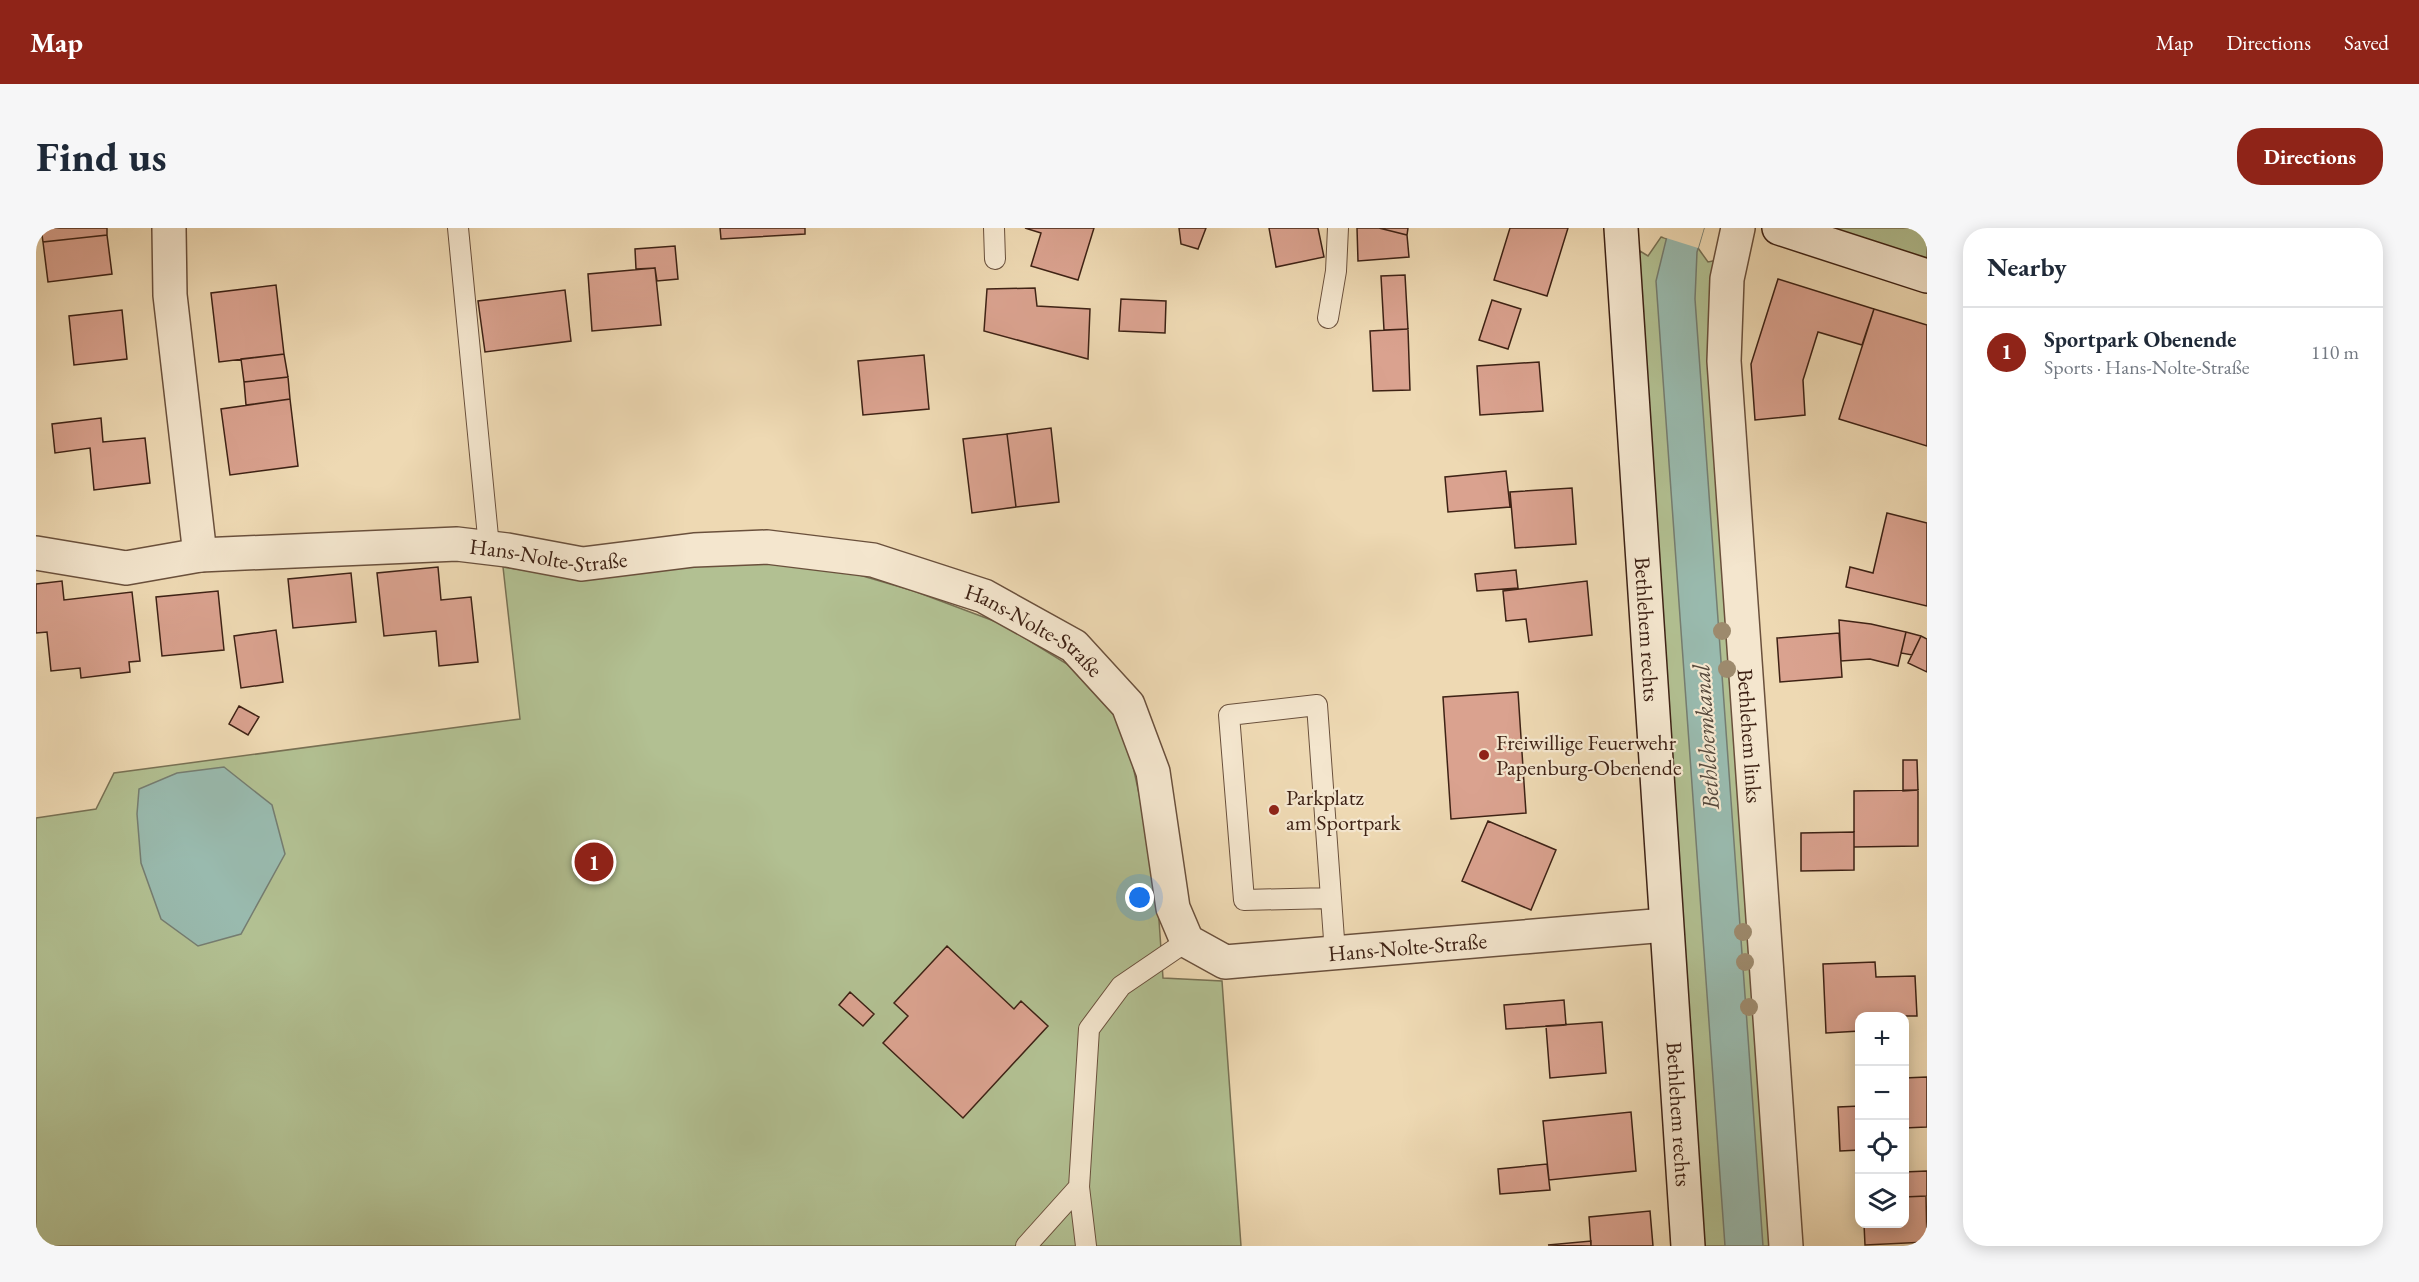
<!DOCTYPE html>
<html lang="en">
<head>
<meta charset="utf-8">
<style>
  body { margin:0; font-family:"EB Garamond",serif; background:#f6f6f7; color:#1f2937 }
  .controls { position:absolute; right:18px; bottom:18px; display:grid; overflow:hidden; border-radius:12px; box-shadow:0 3px 15px #0003 }
  .controls button { width:54px; height:54px; display:grid; place-items:center; padding:0; border:0; border-bottom:2px solid #e0e1e3; background:#fff; color:#1f2937; font:30px sans-serif }
  .you { position:absolute; left:1104px; top:670px; width:21px; height:21px; margin:-15px; border:4px solid #fff; border-radius:50%; background:#1a73e8; box-shadow:0 0 0 9px #1a73e833 }
  .badge { display:grid; place-items:center; width:39px; height:39px; border-radius:50%; background:#8f2418; color:#fff; font-size:20px; font-weight:700 }
  .pin { position:absolute; translate:-50% -50%; border:3px solid #fff; box-shadow:0 2px 6px #0006 }
  .list { margin:0; padding:0; list-style:none }
  h2 { display:flex; justify-content:space-between; align-items:center; height:78px; margin:0; padding:0 24px; font-size:26px }
  h2 small { font-size:20px; font-weight:400; color:#747a83 }
  .list li { display:grid; grid-template-columns:39px 1fr auto; gap:18px; align-items:center; box-sizing:border-box; height:90px; padding:0 24px; border-top:2px solid #e0e1e3 }
  .list b { display:block; font-size:22px; white-space:nowrap }
  .list p { margin:0; font-size:20px; white-space:nowrap; color:#747a83 }
  .list em { font-size:20px; font-style:normal; color:#747a83 }
  .icon { flex:none; width:33px; height:33px; fill:none; stroke:currentColor; stroke-width:2; stroke-linecap:round; stroke-linejoin:round }
  .map { position:relative; flex:none; width:1891px; height:1018px; overflow:hidden; border-radius:24px }
  header { display:flex; align-items:center; gap:36px; box-sizing:border-box; height:84px; padding:0 30px; background:#8f2418; color:#fff }
  header strong { font-size:28px }
  nav { display:flex; gap:33px; margin-inline-start:auto; font-size:21px }
  .intro { display:flex; align-items:center; justify-content:space-between; box-sizing:border-box; height:144px; padding:0 36px }
  h1 { margin:0; font-size:42px }
  .button { padding:15px 27px; border-radius:24px; background:#8f2418; color:#fff; font-size:21px; font-weight:700 }
  main { display:flex; gap:36px; padding:0 36px }
  aside { flex:1; background:#fff; border-radius:24px; box-shadow:0 3px 15px #0003 }
  .map>svg:first-child { display:block }
  .green { fill:#b2c092; stroke:#787154; stroke-width:1.5 }
  .water { fill:#99baae; stroke:#757d71; stroke-width:1.5 }
  .pier { fill:#eed9b3 }
  .building { fill:#daa28f; stroke:#3e2215; stroke-width:1.5 }
  .lines { fill:none; stroke-linecap:round; stroke-linejoin:round }
  .lane-casing { stroke:#6a503c; stroke-width:22 }
  .street-casing { stroke:#6a503c; stroke-width:36 }
  .secondary-casing { stroke:#3e2215; stroke-width:36 }
  .lane { stroke:#f4e6ce; stroke-width:20 }
  .street { stroke:#f4e6ce; stroke-width:33 }
  .secondary { stroke:#f4e6ce; stroke-width:33 }
  .tree { fill:#9d8a6d }
  .poi-dot { fill:#8f2418; stroke:#f4e6ce; stroke-width:2 }
  .labels { text-anchor:middle; stroke-width:4.5; stroke-linejoin:round; paint-order:stroke }
  .street-label { font-size:22px; fill:#3e2215; stroke:#f4e6ce }
  .poi-label { font-size:22px; fill:#3e2215; stroke:#f4e6ce; text-anchor:start }
  .water-label { font-size:24px; font-style:italic; fill:#55483b; stroke:#f4e6ce }
</style>
</head>
<body>
<header>
<strong>Map</strong>
<nav><a>Map</a><a>Directions</a><a>Saved</a></nav>
</header>
<div class="intro"><h1>Find us</h1><a class="button">Directions</a></div>
<main>
<div class="map">
<svg width="1891" height="1018" viewBox="0 0 1891 1018">
  <rect width="100%" height="100%" fill="#eed9b3"/>
  <filter id="stains"><feTurbulence type="fractalNoise" baseFrequency=".00333" numOctaves="4"/><feColorMatrix values="0 0 0 0 .2 0 0 0 0 .09 0 0 0 0 .02 0 0 0 .5 -.17"/></filter>
  <radialGradient id="worn" r=".72"><stop offset=".6" stop-color="#630" stop-opacity="0"/><stop offset="1" stop-color="#630" stop-opacity=".3"/></radialGradient>
  <!-- green -->
  <path class="green" d="M 1792,0 L 1891,0 L 1891,31 Z
    M 1625,9 L 1662,20 L 1672,34 L 1682,32 L 1737,1018 L 1666,1018 L 1601,41 L 1604,23 L 1612,28 Z
    M 706,331 L 796,339 L 878,363 L 966,396 L 1031,436 L 1088,498 L 1108,588 L 1122,678 L 1127,750 L 1186,753 L 1205,1018 L 0,1018 L 0,590 L 60,581 L 78,545 L 484,491 L 467,339 L 542,350 Z"/>
  <!-- water -->
  <path class="water" d="M 1633,0 L 1668,0 L 1661,24 L 1659,71 L 1727,1018 L 1689,1018 L 1620,53 Z
    M 188,539 L 236,577 L 249,626 L 205,706 L 162,718 L 125,691 L 105,635 L 101,586 L 103,561 L 141,545 Z"/>
  <!-- pier -->
  <path class="pier" d="M 1630,0 L 1668,0 L 1662,20 L 1627,9 Z"/>
  <!-- building -->
  <path class="building" d="M 5,0 L 71,0 L 71,7 L 7,14 Z
    M 684,0 L 769,0 L 769,6 L 685,11 Z
    M 989,0 L 1058,0 L 1042,52 L 995,38 L 1005,5 Z
    M 1143,0 L 1170,0 L 1162,21 L 1145,16 Z
    M 1233,0 L 1282,0 L 1288,29 L 1240,39 Z
    M 1321,0 L 1343,0 L 1371,7 L 1373,29 L 1322,33 Z
    M 1343,0 L 1372,0 L 1371,7 Z
    M 1474,0 L 1532,0 L 1511,68 L 1458,52 Z
    M 71,7 L 76,46 L 12,54 L 7,14 Z
    M 639,18 L 642,51 L 621,53 L 619,40 L 600,41 L 599,21 Z
    M 619,40 L 625,97 L 556,103 L 552,46 Z
    M 1369,47 L 1372,101 L 1348,102 L 1345,48 Z
    M 1742,51 L 1838,81 L 1826,117 L 1782,104 L 1767,152 L 1769,187 L 1719,192 L 1715,136 Z
    M 240,57 L 248,126 L 183,134 L 175,65 Z
    M 999,60 L 1001,78 L 1054,81 L 1052,131 L 948,103 L 951,61 Z
    M 529,62 L 535,113 L 449,124 L 442,73 Z
    M 1085,71 L 1130,73 L 1129,105 L 1083,103 Z
    M 1456,72 L 1485,81 L 1472,121 L 1443,112 Z
    M 1838,81 L 1891,97 L 1891,218 L 1803,191 Z
    M 86,82 L 91,131 L 38,137 L 33,88 Z
    M 1372,101 L 1374,162 L 1337,163 L 1334,103 Z
    M 248,126 L 252,149 L 208,154 L 205,131 Z
    M 888,127 L 893,181 L 827,187 L 822,133 Z
    M 1503,134 L 1507,183 L 1444,187 L 1441,138 Z
    M 252,149 L 254,171 L 210,177 L 208,154 Z
    M 254,171 L 262,238 L 194,247 L 185,181 Z
    M 65,190 L 67,214 L 109,210 L 114,255 L 58,262 L 54,220 L 19,225 L 16,196 Z
    M 1015,200 L 1023,274 L 980,279 L 971,206 Z
    M 971,206 L 980,279 L 936,285 L 927,211 Z
    M 1470,243 L 1474,279 L 1412,284 L 1409,249 Z
    M 1536,260 L 1540,316 L 1479,320 L 1474,264 Z
    M 1851,285 L 1891,295 L 1891,378 L 1810,359 L 1814,339 L 1837,345 Z
    M 402,339 L 405,372 L 435,369 L 442,434 L 403,438 L 400,403 L 348,408 L 341,345 Z
    M 1480,342 L 1482,360 L 1441,363 L 1439,346 Z
    M 315,345 L 320,394 L 257,400 L 252,351 Z
    M 26,353 L 28,372 L 96,364 L 104,433 L 93,434 L 94,444 L 45,450 L 44,440 L 15,443 L 11,404 L 0,405 L 0,356 Z
    M 1551,353 L 1556,407 L 1493,414 L 1490,391 L 1470,393 L 1467,363 Z
    M 182,363 L 188,422 L 126,428 L 120,369 Z
    M 1803,392 L 1835,396 L 1870,404 L 1862,438 L 1834,431 L 1805,433 Z
    M 240,402 L 247,454 L 205,460 L 198,408 Z
    M 1870,404 L 1885,408 L 1876,427 L 1865,425 Z
    M 1803,405 L 1806,449 L 1744,454 L 1741,410 Z
    M 1885,408 L 1891,411 L 1891,444 L 1872,435 Z
    M 1482,464 L 1490,585 L 1415,591 L 1407,469 Z
    M 203,478 L 223,489 L 212,507 L 193,496 Z
    M 1867,532 L 1881,532 L 1882,562 L 1867,563 Z
    M 1882,562 L 1882,618 L 1818,619 L 1818,563 Z
    M 1452,593 L 1520,622 L 1495,682 L 1426,653 Z
    M 1818,604 L 1818,642 L 1765,643 L 1765,605 Z
    M 911,718 L 978,781 L 985,773 L 1012,798 L 927,890 L 847,815 L 872,788 L 858,775 Z
    M 1839,734 L 1840,749 L 1879,748 L 1881,788 L 1824,788 L 1824,803 L 1790,805 L 1787,736 Z
    M 814,764 L 838,786 L 827,798 L 803,777 Z
    M 1528,772 L 1530,797 L 1470,801 L 1468,777 Z
    M 1566,794 L 1570,845 L 1514,850 L 1510,798 Z
    M 1891,849 L 1891,899 L 1868,900 L 1868,850 Z
    M 1824,878 L 1824,922 L 1804,923 L 1802,879 Z
    M 1595,884 L 1600,943 L 1513,952 L 1507,893 Z
    M 1511,936 L 1514,962 L 1464,966 L 1462,941 Z
    M 1891,943 L 1891,968 L 1868,969 L 1868,944 Z
    M 1890,968 L 1891,1014 L 1829,1017 L 1828,996 L 1868,996 L 1868,969 Z
    M 1614,983 L 1617,1018 L 1555,1018 L 1553,989 Z
    M 1555,1013 L 1555,1018 L 1512,1017 Z"/>
  <g class="lines">
    <!-- lane casing -->
    <g class="lane-casing">
      <path id="lane" d="M 422,0 L 453,319
        M 958,0 L 959,31
        M 1292,90 L 1300,43 L 1302,0
        M 1295,670 L 1208,672 L 1193,487 L 1281,477 L 1299,725
        M 990,1018 L 1043,959
        M 1050,1018 L 1043,959 L 1053,801 L 1085,758 L 1151,713"/>
    </g>
    <!-- street casing -->
    <g class="street-casing">
      <g id="street">
        <path id="s1" d="M 1702,0 L 1691,51 L 1688,133 L 1750,1018"/>
        <path d="M 133,1 L 134,67 L 164,327"/>
        <path id="s2" d="M 0,325 L 90,340 L 164,327 L 421,316 L 471,322 L 546,336 L 658,322 L 731,319 L 837,332 L 948,368 L 1038,418 L 1092,477 L 1117,544 L 1137,680 L 1151,713 L 1189,734 L 1630,697"/>
      </g>
    </g>
    <!-- secondary casing -->
    <g class="secondary-casing">
      <g id="secondary">
        <path id="s3" d="M 1585,0 L 1652,1018"/>
        <path d="M 1743,0 L 1891,48"/>
      </g>
    </g>
    <!-- lane -->
    <use href="#lane" class="lane"/>
    <!-- street -->
    <use href="#street" class="street"/>
    <!-- secondary -->
    <use href="#secondary" class="secondary"/>
  </g>
  <!-- trees -->
  <g class="tree">
    <circle cx="1686" cy="403" r="9"/>
    <circle cx="1691" cy="441" r="9"/>
    <circle cx="1707" cy="704" r="9"/>
    <circle cx="1709" cy="734" r="9"/>
    <circle cx="1713" cy="779" r="9"/>
  </g>
  <!-- markers -->
  <g class="poi-dot">
    <circle cx="1448" cy="527" r="6"/>
    <circle cx="1238" cy="582" r="6"/>
  </g>
  <g class="labels">
    <!-- street labels -->
    <g class="street-label">
      <text dy="8" stroke="none"><textPath href="#s2" startOffset="516">Hans-Nolte-Straße</textPath></text>
      <text dy="8" stroke="none"><textPath href="#s3" startOffset="402">Bethlehem rechts</textPath></text>
      <text dy="8" stroke="none"><textPath href="#s2" startOffset="1020">Hans-Nolte-Straße</textPath></text>
      <text dy="8" stroke="none"><textPath href="#s1" startOffset="510">Bethlehem links</textPath></text>
      <text dy="8" stroke="none"><textPath href="#s2" startOffset="1614">Hans-Nolte-Straße</textPath></text>
      <text dy="8" stroke="none"><textPath href="#s3" startOffset="888">Bethlehem rechts</textPath></text>
    </g>
    <!-- poi labels -->
    <g class="poi-label">
      <text x="1460" y="522">Freiwillige Feuerwehr<tspan x="1460" dy="25">Papenburg-Obenende</tspan></text>
      <text x="1250" y="577">Parkplatz<tspan x="1250" dy="25">am Sportpark</tspan></text>
    </g>
    <!-- water labels -->
    <g class="water-label">
      <text transform="translate(1670 509) rotate(-94)" y="8">Bethlehemkanal</text>
    </g>
  </g>
  <rect width="100%" height="100%" filter="url(#stains)"/>
  <rect width="100%" height="100%" fill="url(#worn)"/>
</svg>
<div class="controls">
<button>+</button>
<button>−</button>
<button><svg class="icon" aria-label="locate" viewBox="0 0 24 24"><circle cx="12" cy="12" r="6"/><path d="M12 2v4M12 18v4M2 12h4M18 12h4"/></svg></button>
<button><svg class="icon" aria-label="layers" viewBox="0 0 24 24"><path d="M12 4l9 5-9 5-9-5zM3 14l9 5 9-5"/></svg></button>
</div>
<div class="you"></div>
<div class="pin badge" style="left:558px;top:634px">1</div>
</div>
<aside>
<h2>Nearby<small></small></h2>
<ul class="list">
<li><span class="badge">1</span><div><b>Sportpark Obenende</b><p>Sports · Hans-Nolte-Straße</p></div><em>110 m</em></li>
</ul>
</aside>
</main>
</body>
</html>
